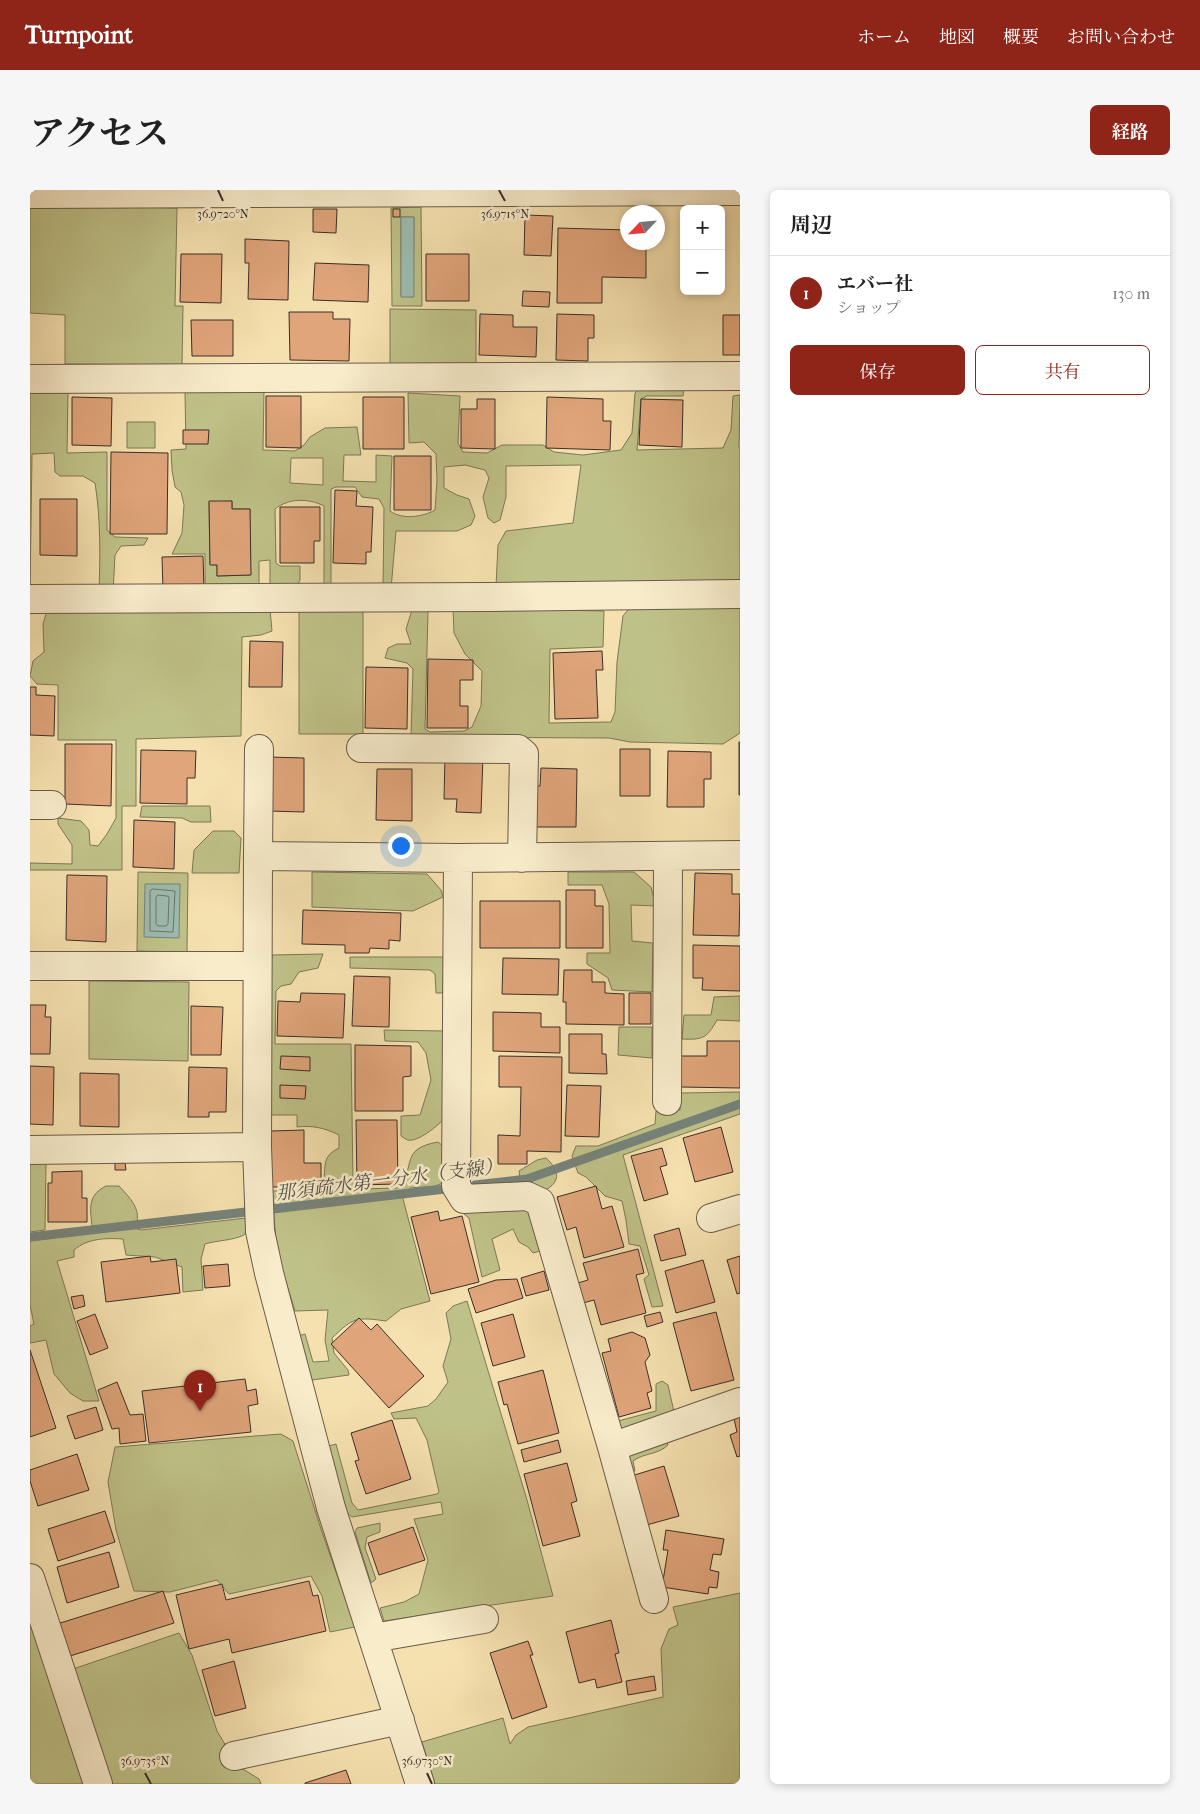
<!DOCTYPE html>
<html lang="ja">
<head>
<meta charset="utf-8">
<style>
  body { margin:0; font-family:"IM FELL French Canon","Noto Serif JP",serif; background:#f6f6f6; color:#222 }
  .controls { position:absolute; right:15px; top:15px; display:grid; overflow:hidden; border-radius:8px; box-shadow:0 2px 8px #0003 }
  .controls button { width:45px; height:45px; display:grid; place-items:center; padding:0; border:0; border-bottom:1px solid #e0e0e0; background:#fff; color:#222; font:25px sans-serif }
  .compass { position:absolute; left:590px; top:15px; width:45px; height:45px; border-radius:50%; background:#fff; box-shadow:0 2px 8px #0003; rotate:244deg }
  .you { position:absolute; left:370px; top:655px; width:18px; height:18px; margin:-12px; border:4px solid #fff; border-radius:50%; background:#1a73e8; box-shadow:0 0 0 8px #1a73e833 }
  .badge { display:grid; place-items:center; width:32px; height:32px; border-radius:50%; background:#8f2418; color:#fff; font-size:16px; font-weight:700 }
  .pin { position:absolute; translate:-50% -41px; filter:drop-shadow(0 1px 2px #0008) }
  .pin::after { content:''; position:absolute; top:26px; width:18px; height:15px; background:inherit; clip-path:polygon(0 0,100% 0,50% 100%) }
  .list { margin:0; padding:0; list-style:none }
  h2 { display:flex; justify-content:space-between; align-items:center; height:65px; margin:0; padding:0 20px; font-size:21px }
  h2 small { font-size:16px; font-weight:400; color:#767676 }
  .list li { display:grid; grid-template-columns:32px 1fr auto; gap:15px; align-items:center; box-sizing:border-box; height:75px; padding:0 20px; border-top:1px solid #e0e0e0 }
  .list b { display:block; font-size:19px; white-space:nowrap }
  .list p { margin:0; font-size:16px; white-space:nowrap; color:#767676 }
  .list em { font-size:16px; font-style:normal; color:#767676 }
  .actions { display:flex; gap:10px; padding:15px 20px }
  .actions a { flex:1; padding:11px 0; border:1px solid #8f2418; border-radius:8px; text-align:center; font-size:18px; color:#8f2418 }
  .actions .main { background:#8f2418; color:#fff }
  .map { position:relative; flex:none; width:710px; height:1594px; overflow:hidden; border-radius:8px }
  header { display:flex; align-items:center; gap:30px; box-sizing:border-box; height:70px; padding:0 25px; background:#8f2418; color:#fff }
  header strong { font-size:24px }
  nav { display:flex; gap:28px; margin-inline-start:auto; font-size:18px }
  .intro { display:flex; align-items:center; justify-content:space-between; box-sizing:border-box; height:120px; padding:0 30px }
  h1 { margin:0; font-size:35px }
  .button { padding:12px 22px; border-radius:8px; background:#8f2418; color:#fff; font-size:18px; font-weight:700 }
  main { display:flex; gap:30px; padding:0 30px }
  aside { flex:1; background:#fff; border-radius:8px; box-shadow:0 2px 8px #0003 }
  .map>svg:first-child { display:block }
  .green { fill:#bfc288; stroke:#7d7858; fill-rule:evenodd }
  .water { fill:#9dbcb0; stroke:#76837a }
  .lines { fill:none; stroke-linecap:round; stroke-linejoin:round }
  .shore { stroke:#6c756c; stroke-width:1 }
  .stream { stroke:#76837a; stroke-width:9 }
  .building { fill:#e0a57a; stroke:#3b2e29 }
  .minor-casing { stroke:#6a5b4a; stroke-width:30 }
  .minor { stroke:#f8eccb; stroke-width:28 }
  .ticks { fill:none; stroke:#3b2e29; stroke-width:2 }
  .labels { text-anchor:middle; stroke-width:5; stroke-linejoin:round; paint-order:stroke }
  .water-label { font-size:19px; font-style:italic; fill:#54524b; stroke:#f8eccb }
  .ticks-label { font-size:12px; text-anchor:middle; fill:#3b2e29; stroke:#f8eccb; stroke-width:5; stroke-linejoin:round; paint-order:stroke }
</style>
</head>
<body>
<header>
<strong>Turnpoint</strong>
<nav><a>ホーム</a><a>地図</a><a>概要</a><a>お問い合わせ</a></nav>
</header>
<div class="intro"><h1>アクセス</h1><a class="button">経路</a></div>
<main>
<div class="map">
<svg width="710" height="1594" viewBox="0 0 710 1594">
  <rect width="100%" height="100%" fill="#f5e1af"/>
  <filter id="stains"><feTurbulence type="fractalNoise" baseFrequency=".004" numOctaves="4"/><feColorMatrix values="0 0 0 0 .2 0 0 0 0 .09 0 0 0 0 .02 0 0 0 .5 -.17"/></filter>
  <radialGradient id="worn" r=".72"><stop offset=".6" stop-color="#630" stop-opacity="0"/><stop offset="1" stop-color="#630" stop-opacity=".3"/></radialGradient>
  <!-- green -->
  <path class="green" d="M 0,15 L 147,18 L 145,116 L 153,116 L 152,175 L 35,174 L 35,125 L 0,123 Z
    M 391,17 L 392,116 L 362,116 L 361,18 ZM 371,27 L 384,27 L 383,107 L 371,106 Z
    M 360,119 L 446,120 L 446,176 L 360,176 Z
    M 610,198 L 654,198 L 653,206 L 617,206 L 611,209 L 607,260 L 693,258 L 701,240 L 703,206 L 710,205 L 709,258 L 710,258 L 710,393 L 466,396 L 468,355 L 476,341 L 543,333 L 551,275 L 476,276 L 476,307 L 470,330 L 464,333 L 458,328 L 453,307 L 459,288 L 455,280 L 435,275 L 414,277 L 414,298 L 427,305 L 439,309 L 445,326 L 441,335 L 427,341 L 366,341 L 361,399 L 353,399 L 354,318 L 349,309 L 332,307 L 325,297 L 306,297 L 301,299 L 301,394 L 294,401 L 294,316 C 278,308 259,308 245,319 L 246,373 L 250,376 L 270,376 L 270,390 L 267,396 L 240,402 L 240,370 L 229,371 L 229,400 L 175,400 L 175,364 L 142,364 L 152,343 L 154,315 L 151,302 L 145,297 L 142,280 L 141,260 L 156,259 L 155,202 L 234,201 L 233,260 L 265,261 L 274,255 L 280,247 L 295,238 L 327,237 L 331,265 L 314,265 L 313,291 L 346,292 L 346,265 L 362,266 L 360,321 C 372,330 393,327 405,320 L 407,290 L 406,264 L 394,252 L 379,253 L 378,203 L 430,206 L 428,253 L 433,262 L 457,263 L 472,255 L 513,255 L 524,262 L 553,265 L 591,260 L 602,243 L 605,203 ZM 261,268 L 293,268 L 293,295 L 260,293 ZM 202,311 L 202,319 L 220,319 L 220,385 L 187,386 L 187,375 L 180,374 L 179,312 Z
    M 38,201 L 37,263 L 77,262 L 77,340 L 85,347 L 118,348 L 114,355 L 91,356 L 85,365 L 83,404 L 69,404 C 70,367 71,330 65,293 L 53,286 L 30,286 L 25,282 L 24,263 L 2,264 L 0,403 L 0,202 Z
    M 97,232 L 125,232 L 125,258 L 97,258 Z
    M 710,412 L 710,543 L 693,554 L 600,552 L 579,548 L 381,547 L 383,479 L 377,473 L 355,468 L 358,458 L 367,454 L 381,454 L 376,439 L 382,420 L 398,421 L 395,539 L 400,542 L 434,541 L 442,537 L 451,516 L 452,481 L 435,464 L 424,443 L 423,418 L 574,421 L 573,457 L 520,459 L 519,533 L 581,532 L 585,522 L 587,472 L 593,426 L 601,416 Z
    M 240,419 L 242,441 L 231,445 L 212,447 L 211,546 L 106,549 L 106,616 L 92,616 L 92,680 L 0,680 L 0,673 L 42,674 L 42,655 L 28,634 L 28,628 L 51,631 L 59,640 L 60,655 L 68,656 L 77,644 L 86,628 L 86,550 L 28,550 L 28,495 L 7,494 L 0,486 L 3,471 L 14,462 L 13,434 L 17,421 Z
    M 269,421 L 333,421 L 333,544 L 269,544 Z
    M 112,616 L 180,616 L 181,632 L 161,632 L 152,628 L 110,627 Z
    M 183,641 L 204,641 L 211,648 L 209,683 L 162,683 L 164,660 Z
    M 108,682 L 158,683 L 157,762 L 107,761 Z
    M 282,682 L 397,684 L 411,700 L 413,707 L 383,721 L 282,717 Z
    M 538,682 L 604,682 L 621,697 L 626,716 L 601,715 L 602,751 L 623,753 L 622,802 L 582,800 L 578,788 L 557,774 L 557,763 L 580,763 L 579,714 L 572,695 L 538,695 Z
    M 293,764 L 288,778 L 269,782 L 261,794 L 251,796 L 246,801 L 245,854 L 321,854 L 323,993 L 329,999 L 367,998 C 388,977 368,959 408,952 L 413,956 L 413,993 L 405,996 L 380,998 L 373,1009 L 400,1111 L 371,1119 L 356,1131 C 326,1127 324,1127 302,1148 L 304,1163 L 318,1180 L 319,1185 L 282,1190 L 268,1146 L 275,1144 L 283,1172 L 299,1171 L 295,1150 L 298,1120 L 265,1121 L 247,1063 L 242,1001 L 289,1000 C 301,983 286,969 309,958 L 309,945 C 295,938 282,935 267,937 L 267,925 L 241,925 L 239,808 L 242,765 Z
    M 320,767 L 414,767 L 413,803 L 406,803 L 405,784 L 400,780 L 320,778 Z
    M 59,791 L 159,792 L 158,871 L 59,869 Z
    M 710,806 L 710,831 L 687,830 C 677,848 673,850 652,849 L 654,825 L 681,825 L 684,807 Z
    M 589,837 L 622,837 L 622,868 L 588,865 Z
    M 354,840 L 413,841 L 413,930 C 406,937 388,952 378,950 C 377,950 372,947 371,946 L 371,926 L 390,925 L 401,890 L 396,863 L 388,852 L 355,851 Z
    M 710,902 L 710,924 L 593,965 L 633,1116 L 622,1117 L 614,1089 L 619,1085 L 610,1056 L 599,1054 L 596,1030 L 592,1011 L 575,1006 L 556,987 L 548,983 L 542,966 L 546,956 L 568,956 L 625,934 L 626,921 L 650,920 L 651,903 Z
    M 516,968 C 534,984 528,996 507,1004 L 491,995 L 489,981 L 507,970 Z
    M 0,973 L 16,973 L 15,1040 L 0,1042 Z
    M 76,996 L 89,996 C 100,1008 113,1020 105,1038 L 111,1040 L 216,1028 L 218,1038 L 214,1045 C 201,1051 188,1050 175,1054 L 171,1069 L 173,1100 L 153,1102 L 152,1077 L 125,1067 L 96,1065 L 93,1049 C 76,1048 58,1048 44,1060 L 44,1067 L 27,1071 L 69,1211 L 53,1211 L 40,1203 L 24,1184 L 16,1150 L 0,1153 L 0,1136 L 4,1134 L 0,1115 L 0,1051 L 63,1043 C 61,1023 55,1006 76,996 Z
    M 491,1017 L 502,1022 L 513,1060 L 503,1063 L 498,1057 L 489,1052 L 483,1039 L 462,1049 L 470,1080 L 452,1087 L 439,1028 L 434,1024 L 432,1019 Z
    M 437,1111 L 497,1310 L 523,1406 L 354,1431 L 350,1418 L 374,1412 L 389,1404 L 398,1370 L 384,1329 L 413,1324 L 411,1312 L 322,1327 L 317,1323 L 299,1256 L 306,1254 L 322,1313 L 328,1320 L 407,1304 L 409,1302 L 397,1250 L 386,1228 L 364,1229 L 361,1223 L 398,1216 L 406,1209 L 418,1192 L 413,1176 L 421,1149 L 416,1123 L 423,1116 Z
    M 632,1191 L 638,1195 L 644,1222 L 595,1244 L 584,1232 L 626,1221 L 626,1194 Z
    M 251,1244 L 263,1251 L 291,1339 L 325,1437 L 300,1442 L 292,1406 L 281,1386 L 199,1404 L 187,1390 L 140,1402 L 104,1401 L 86,1340 L 78,1292 L 85,1257 Z
    M 636,1247 L 638,1255 C 628,1265 613,1263 603,1271 L 605,1281 L 597,1283 L 594,1272 L 602,1260 Z
    M 350,1333 L 350,1342 L 337,1347 L 335,1358 L 346,1389 L 341,1393 L 325,1342 L 327,1338 Z
    M 710,1403 L 710,1594 L 405,1594 L 392,1552 L 473,1528 L 480,1554 L 486,1545 L 498,1537 L 633,1507 L 631,1459 L 639,1439 L 648,1435 L 643,1417 Z
    M 0,1427 L 55,1594 L 0,1594 Z
    M 149,1443 L 162,1465 L 187,1541 L 208,1576 L 229,1589 L 231,1594 L 81,1594 L 43,1479 Z"/>
  <!-- water -->
  <path class="water" d="M 371,27 L 384,27 L 384,107 L 371,107 Z
    M 115,694 L 150,694 L 149,748 L 114,747 Z"/>
  <g class="lines">
    <!-- shore -->
    <path class="shore" d="M 123,699 L 145,701 L 143,742 L 120,741 L 120,701 Z
      M 128,705 L 137,706 L 139,707 L 138,734 L 136,736 L 128,736 L 126,734 L 126,708 Z"/>
    <!-- stream -->
    <path class="stream" d="M 445,995 L 497,989 L 710,914
      M 0,1047 L 424,998"/>
  </g>
  <!-- building -->
  <path class="building" d="M 283,19 L 307,19 L 306,43 L 283,42 Z
    M 363,19 L 370,19 L 370,27 L 363,27 Z
    M 495,25 L 523,26 L 521,66 L 494,65 Z
    M 528,38 L 598,40 L 598,52 L 616,52 L 616,88 L 572,87 L 572,113 L 527,113 Z
    M 215,49 L 259,51 L 258,110 L 218,109 L 219,73 L 215,73 Z
    M 151,64 L 192,64 L 191,113 L 150,112 Z
    M 396,64 L 439,64 L 439,111 L 396,111 Z
    M 285,73 L 339,75 L 338,112 L 283,110 Z
    M 493,101 L 520,102 L 519,117 L 492,116 Z
    M 259,122 L 303,122 L 303,129 L 320,129 L 319,171 L 260,170 Z
    M 450,124 L 483,125 L 483,137 L 507,137 L 506,167 L 449,165 Z
    M 527,124 L 564,125 L 564,148 L 558,148 L 558,171 L 526,170 Z
    M 693,125 L 710,125 L 710,165 L 693,165 Z
    M 161,130 L 203,130 L 203,166 L 162,166 Z
    M 236,206 L 271,206 L 271,258 L 236,257 Z
    M 42,207 L 82,208 L 81,256 L 42,255 Z
    M 333,207 L 374,207 L 374,259 L 333,259 Z
    M 517,207 L 573,209 L 573,231 L 581,231 L 580,260 L 516,258 Z
    M 447,209 L 465,209 L 465,259 L 431,258 L 431,219 L 447,219 Z
    M 611,209 L 653,210 L 652,257 L 609,255 Z
    M 153,240 L 179,240 L 178,254 L 153,254 Z
    M 81,262 L 138,263 L 137,344 L 80,344 Z
    M 364,266 L 401,266 L 401,320 L 364,320 Z
    M 305,300 L 327,301 L 326,316 L 343,317 L 341,362 L 336,362 L 336,374 L 303,373 Z
    M 10,309 L 47,309 L 47,366 L 10,365 Z
    M 179,311 L 202,311 L 202,319 L 220,319 L 221,385 L 187,386 L 187,375 L 180,375 Z
    M 250,317 L 290,317 L 290,351 L 284,351 L 284,373 L 250,373 Z
    M 173,366 L 174,399 L 133,400 L 132,367 Z
    M 220,451 L 253,452 L 252,497 L 219,497 Z
    M 572,461 L 573,480 L 566,480 L 568,528 L 525,529 L 523,463 Z
    M 398,469 L 443,470 L 443,490 L 430,490 L 430,516 L 438,516 L 438,538 L 397,538 Z
    M 336,477 L 378,478 L 377,539 L 335,538 Z
    M 0,497 L 6,497 L 6,505 L 25,506 L 24,546 L 0,545 Z
    M 709,552 L 710,552 L 710,605 L 709,605 Z
    M 35,554 L 82,554 L 81,616 L 35,614 Z
    M 590,559 L 620,559 L 620,606 L 590,606 Z
    M 111,560 L 166,561 L 165,588 L 157,588 L 157,614 L 110,613 Z
    M 638,561 L 681,562 L 681,589 L 674,589 L 674,617 L 637,617 Z
    M 415,566 L 453,567 L 451,623 L 426,622 L 427,609 L 414,609 Z
    M 239,567 L 274,568 L 274,622 L 238,621 Z
    M 511,578 L 547,579 L 546,637 L 503,637 L 504,596 L 510,596 Z
    M 347,579 L 382,579 L 382,631 L 346,630 Z
    M 104,630 L 145,632 L 144,679 L 103,677 Z
    M 665,683 L 702,684 L 702,704 L 710,704 L 709,746 L 663,745 Z
    M 37,685 L 77,686 L 76,752 L 36,750 Z
    M 536,700 L 565,700 L 565,716 L 573,716 L 573,758 L 536,758 Z
    M 450,711 L 530,711 L 530,758 L 450,758 Z
    M 273,720 L 371,723 L 370,751 L 359,750 L 359,759 L 340,758 L 339,763 L 315,763 L 315,755 L 272,754 Z
    M 663,755 L 710,756 L 710,801 L 672,800 L 673,788 L 663,788 Z
    M 473,768 L 529,769 L 528,805 L 472,804 Z
    M 534,780 L 562,780 L 562,792 L 575,792 L 575,803 L 594,804 L 594,835 L 536,834 L 536,812 L 533,812 Z
    M 324,786 L 360,787 L 359,837 L 322,836 Z
    M 271,803 L 315,804 L 313,848 L 247,846 L 248,811 L 270,812 Z
    M 599,803 L 621,803 L 621,834 L 599,834 Z
    M 0,815 L 16,815 L 15,827 L 21,827 L 20,864 L 0,864 Z
    M 161,816 L 193,817 L 191,865 L 161,865 Z
    M 463,822 L 511,823 L 511,837 L 530,837 L 530,863 L 463,861 Z
    M 539,844 L 572,844 L 572,864 L 576,864 L 577,884 L 539,883 Z
    M 677,851 L 710,851 L 710,898 L 651,897 L 651,866 L 677,866 Z
    M 325,855 L 381,856 L 381,886 L 373,887 L 373,921 L 325,921 Z
    M 251,866 L 280,867 L 280,881 L 250,879 Z
    M 469,866 L 532,867 L 531,962 L 497,961 L 497,974 L 468,974 L 468,945 L 490,946 L 491,897 L 469,897 Z
    M 0,876 L 24,877 L 23,935 L 0,934 Z
    M 159,877 L 197,878 L 196,922 L 179,922 L 179,927 L 158,927 Z
    M 50,883 L 89,884 L 89,937 L 50,936 Z
    M 250,895 L 276,896 L 275,909 L 250,908 Z
    M 537,895 L 571,896 L 569,947 L 535,946 Z
    M 326,930 L 367,930 L 368,994 L 327,995 Z
    M 691,937 L 703,982 L 665,992 L 653,948 Z
    M 274,940 L 274,973 L 291,973 L 291,997 L 241,997 L 241,941 Z
    M 632,958 L 637,975 L 630,977 L 638,1004 L 614,1011 L 601,966 Z
    M 85,973 L 95,973 L 96,980 L 85,980 Z
    M 52,981 L 52,1008 L 57,1008 L 57,1032 L 18,1032 L 18,993 L 22,993 L 22,982 Z
    M 566,996 L 572,1019 L 582,1016 L 594,1057 L 554,1068 L 546,1037 L 537,1040 L 527,1007 Z
    M 408,1021 L 410,1031 L 432,1026 L 449,1092 L 401,1104 L 381,1027 Z
    M 649,1038 L 656,1065 L 631,1071 L 624,1045 Z
    M 608,1059 L 614,1083 L 606,1085 L 616,1123 L 571,1135 L 564,1110 L 553,1113 L 548,1093 L 558,1090 L 553,1073 Z
    M 120,1066 L 121,1072 L 146,1069 L 150,1103 L 76,1112 L 71,1072 Z
    M 710,1066 L 710,1103 L 707,1104 L 697,1070 Z
    M 673,1070 L 685,1112 L 646,1123 L 635,1081 Z
    M 198,1074 L 200,1096 L 175,1098 L 173,1076 Z
    M 514,1081 L 519,1100 L 496,1106 L 491,1088 Z
    M 487,1089 L 493,1108 L 446,1123 L 438,1099 L 466,1090 Z
    M 53,1105 L 55,1116 L 44,1119 L 41,1107 Z
    M 630,1122 L 633,1132 L 617,1137 L 614,1126 Z
    M 686,1122 L 704,1190 L 661,1201 L 643,1133 Z
    M 65,1124 L 78,1158 L 60,1165 L 47,1131 Z
    M 483,1124 L 495,1167 L 463,1176 L 451,1133 Z
    M 329,1128 L 341,1140 L 347,1134 L 394,1186 L 359,1218 L 301,1154 Z
    M 602,1142 L 615,1148 L 620,1165 L 615,1172 L 622,1201 L 617,1203 L 621,1218 L 589,1227 L 572,1163 L 581,1161 L 578,1149 Z
    M 0,1160 L 26,1238 L 0,1247 Z
    M 513,1180 L 529,1243 L 488,1254 L 477,1214 L 474,1215 L 468,1192 Z
    M 215,1189 L 217,1201 L 226,1199 L 228,1214 L 218,1216 L 221,1242 L 119,1253 L 112,1201 Z
    M 87,1192 L 100,1225 L 113,1224 L 116,1251 L 90,1254 L 89,1238 L 82,1239 L 68,1200 Z
    M 66,1217 L 73,1240 L 45,1249 L 37,1226 Z
    M 710,1227 L 710,1266 L 707,1267 L 700,1245 L 707,1242 L 704,1229 Z
    M 362,1230 L 381,1289 L 336,1304 L 325,1271 L 329,1270 L 321,1243 Z
    M 528,1250 L 531,1262 L 494,1272 L 491,1260 Z
    M 47,1264 L 59,1300 L 8,1316 L 0,1291 L 0,1280 Z
    M 537,1273 L 547,1311 L 541,1313 L 550,1346 L 513,1356 L 494,1284 Z
    M 634,1276 L 649,1326 L 613,1336 L 598,1287 Z
    M 75,1321 L 85,1352 L 28,1371 L 18,1339 Z
    M 383,1337 L 395,1370 L 349,1385 L 338,1353 Z
    M 636,1340 L 694,1349 L 691,1365 L 683,1364 L 680,1380 L 689,1382 L 687,1398 L 679,1397 L 678,1404 L 632,1397 L 638,1360 L 633,1360 Z
    M 79,1362 L 89,1397 L 37,1413 L 27,1377 Z
    M 279,1391 L 283,1406 L 288,1405 L 296,1441 L 202,1463 L 199,1449 L 159,1459 L 146,1405 L 192,1394 L 196,1410 Z
    M 133,1401 L 144,1433 L 37,1467 L 27,1434 Z
    M 581,1430 L 589,1463 L 585,1464 L 592,1492 L 567,1498 L 565,1489 L 549,1493 L 536,1442 Z
    M 498,1451 L 503,1465 L 500,1465 L 517,1517 L 482,1529 L 460,1463 Z
    M 204,1471 L 216,1518 L 185,1526 L 172,1480 Z
    M 624,1486 L 626,1500 L 598,1505 L 596,1491 Z
    M 316,1580 L 321,1594 L 275,1594 L 275,1593 Z"/>
  <g class="lines">
    <!-- minor casing -->
    <g class="minor-casing">
      <path id="minor" d="M 0,4 L 710,1
        M 0,189 L 710,186
        M 0,409 L 460,407 L 710,404
        M 331,558 L 488,559 L 494,564 L 492,668
        M 0,615 L 22,615
        M 228,666 L 229,559
        M 428,668 L 426,996 L 434,1009 L 497,1006 L 510,1012 L 582,1257 L 710,1212
        M 0,776 L 227,776
        M 637,911 L 638,666
        M 227,957 L 230,1041 L 239,1083 L 301,1318 L 390,1594
        M 0,960 L 227,957 L 228,666 L 428,668 L 710,665
        M 681,1028 L 710,1019
        M 582,1257 L 624,1409
        M 0,1388 L 68,1594
        M 343,1448 L 454,1429
        M 204,1566 L 370,1530"/>
    </g>
    <!-- minor -->
    <use href="#minor" class="minor"/>
  </g>
  <!-- ticks -->
  <path class="ticks" d="M 188,0 L 193,11M 469,0 L 475,11M 115,1583 L 121,1594M 397,1583 L 402,1594"/>
  <g class="labels">
    <!-- water labels -->
    <g class="water-label">
      <text transform="translate(359 989) rotate(-7)" y="7">那須疏水第一分水（支線）</text>
    </g>
  </g>
  <g class="ticks-label">
    <text x="193" y="28">36.9720°N</text>
    <text x="475" y="28">36.9715°N</text>
    <text x="115" y="1575">36.9735°N</text>
    <text x="397" y="1575">36.9730°N</text>
  </g>
  <rect width="100%" height="100%" filter="url(#stains)"/>
  <rect width="100%" height="100%" fill="url(#worn)"/>
</svg>
<div class="controls">
<button>+</button>
<button>−</button>
</div>
<svg class="compass" viewBox="-18 -18 36 36"><path d="M0-13l5 13h-10z" fill="#e53935"/><path d="M0 13l5-13h-10z" fill="#767676"/></svg>
<div class="you"></div>
<div class="pin badge" style="left:170px;top:1221px">1</div>
</div>
<aside>
<h2>周辺<small></small></h2>
<ul class="list">
<li><span class="badge">1</span><div><b>エバー社</b><p>ショップ</p></div><em>130 m</em></li>
</ul>
<div class="actions"><a class="main">保存</a><a>共有</a></div>
</aside>
</main>
</body>
</html>
